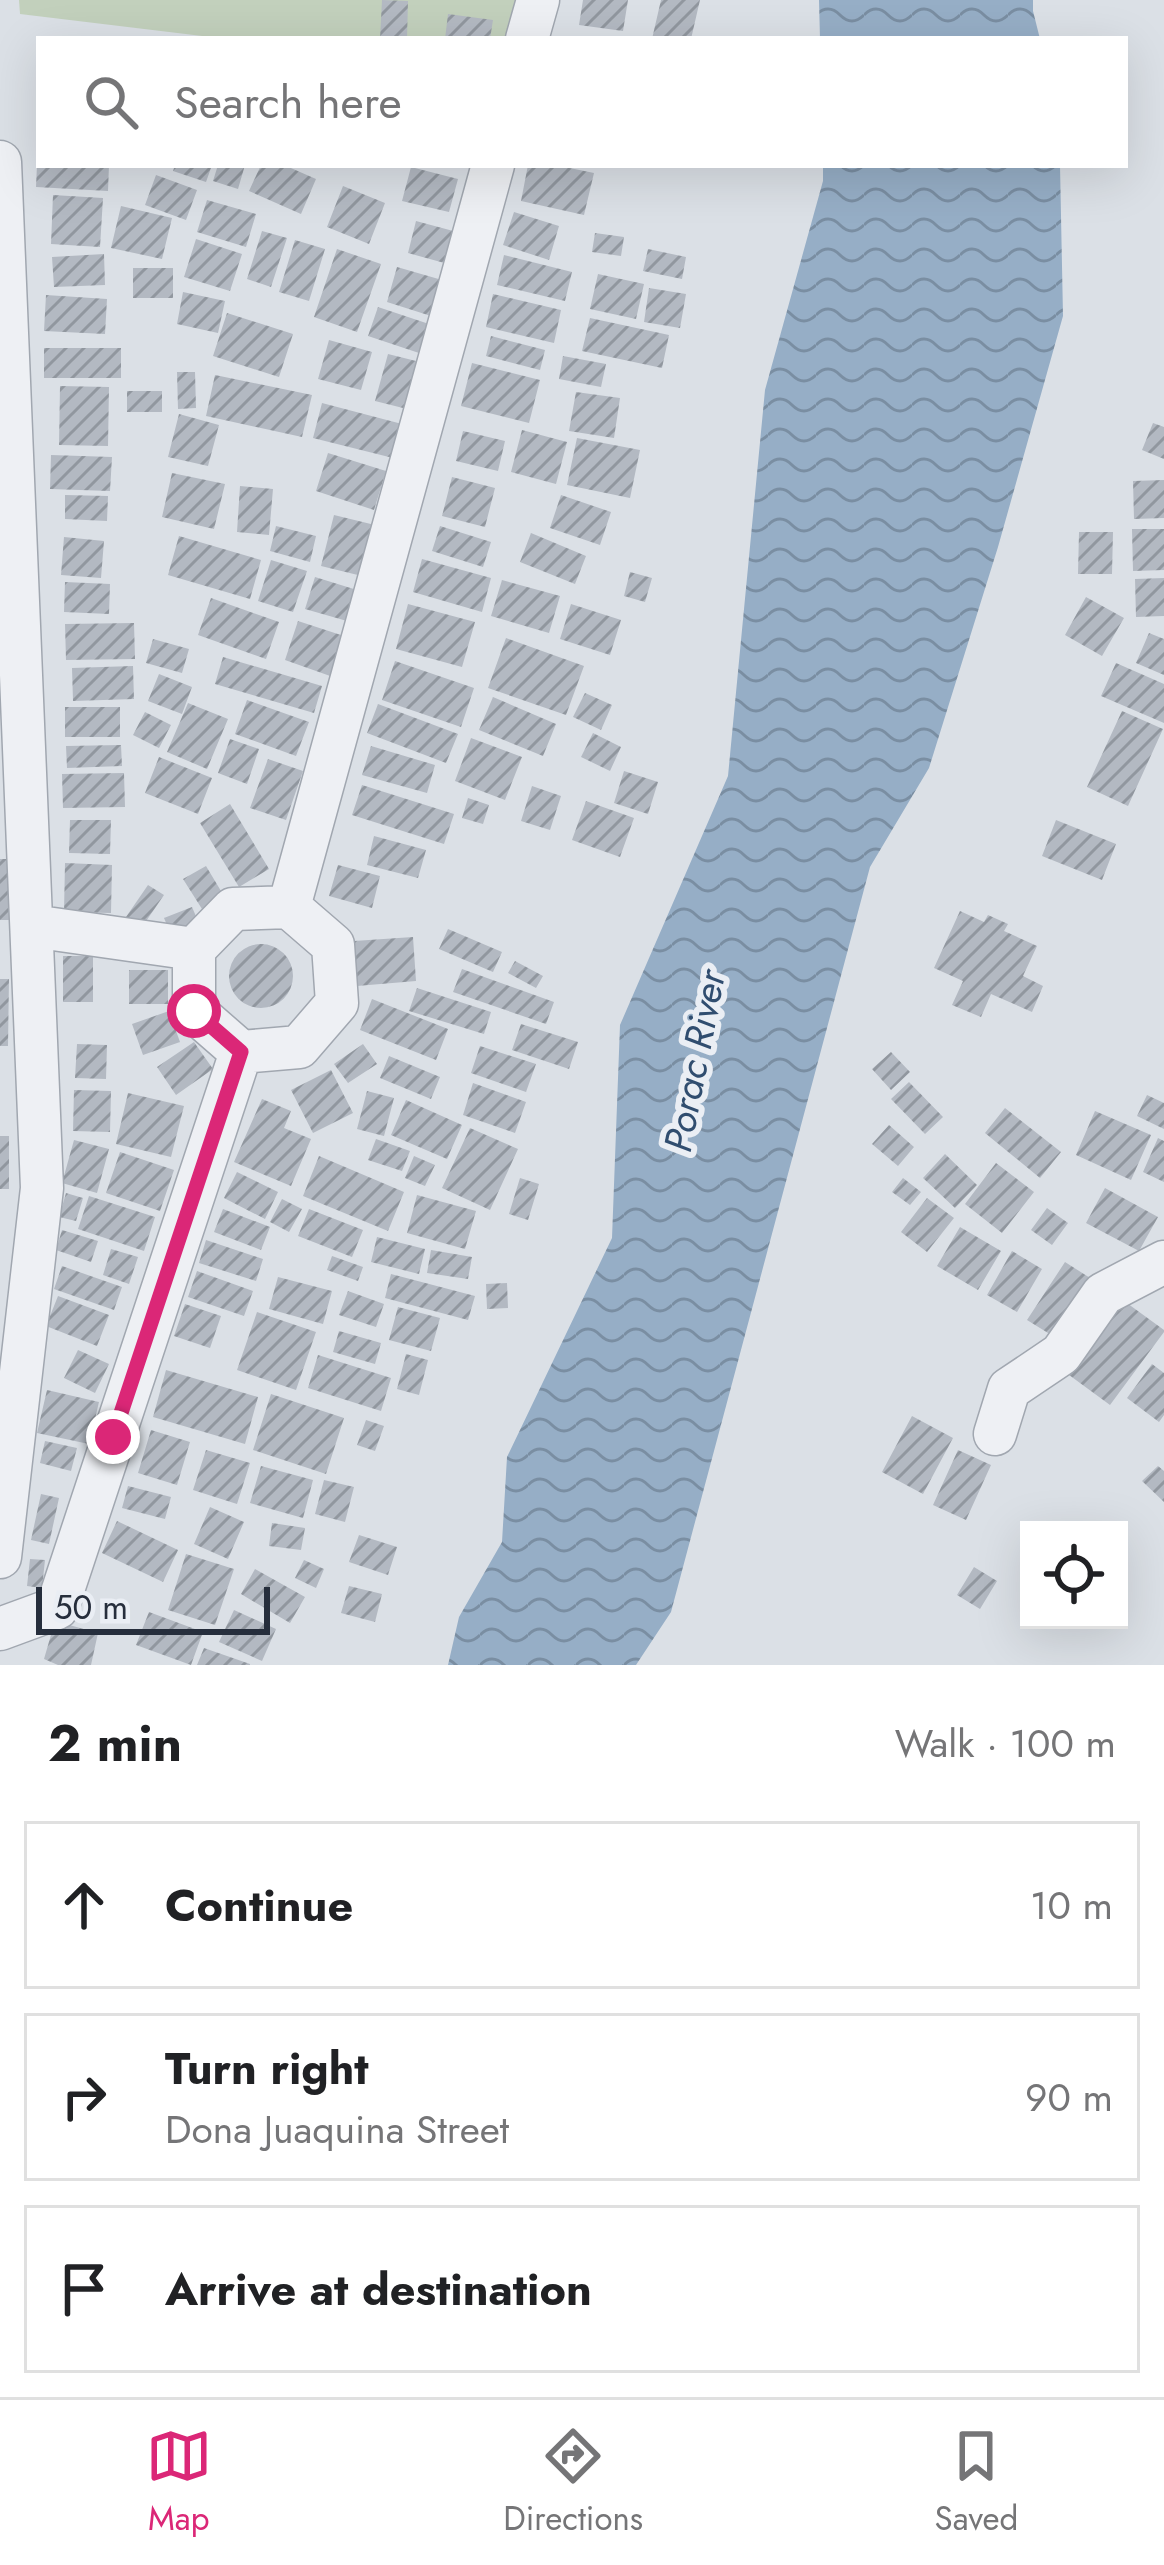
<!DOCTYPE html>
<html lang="en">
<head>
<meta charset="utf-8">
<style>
  body { margin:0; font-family:Jost,sans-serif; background:#f6f6f6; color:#202124 }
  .controls { position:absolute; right:36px; bottom:36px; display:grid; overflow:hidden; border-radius:0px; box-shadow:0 12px 48px #0002 }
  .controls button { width:108px; height:108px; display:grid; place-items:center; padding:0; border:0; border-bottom:3px solid #e0e0e0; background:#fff; color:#202124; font:60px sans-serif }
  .scale { position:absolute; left:36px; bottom:30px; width:234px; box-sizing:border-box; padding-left:12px; border:6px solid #262e3c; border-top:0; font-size:33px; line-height:42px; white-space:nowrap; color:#262e3c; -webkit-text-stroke:9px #eaeef4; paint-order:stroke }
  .stop { position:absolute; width:36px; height:36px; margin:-27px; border:9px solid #db2777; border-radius:50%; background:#fff }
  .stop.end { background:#db2777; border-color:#fff; box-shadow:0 3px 12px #0008 }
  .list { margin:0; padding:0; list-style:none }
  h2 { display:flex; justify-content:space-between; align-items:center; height:156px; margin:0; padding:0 48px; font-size:51px }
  h2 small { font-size:39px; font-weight:400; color:#757577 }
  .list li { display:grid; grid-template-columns:78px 1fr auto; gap:36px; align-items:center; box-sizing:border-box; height:168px; margin:0 24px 24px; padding:0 24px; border:3px solid #e0e0e0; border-radius:0px }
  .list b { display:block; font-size:45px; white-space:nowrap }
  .list p { margin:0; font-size:39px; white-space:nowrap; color:#757577 }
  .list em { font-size:39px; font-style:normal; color:#757577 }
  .icon { flex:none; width:66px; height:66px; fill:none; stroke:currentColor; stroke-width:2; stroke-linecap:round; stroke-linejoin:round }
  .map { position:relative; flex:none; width:1164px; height:1665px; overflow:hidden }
  .search { position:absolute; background:#fff; box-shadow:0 12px 48px #0002; left:36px; right:36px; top:36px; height:132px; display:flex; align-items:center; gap:30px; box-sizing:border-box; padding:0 42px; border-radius:0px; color:#757577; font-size:45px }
  .sheet { height:732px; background:#fff }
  nav { display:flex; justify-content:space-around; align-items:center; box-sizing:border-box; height:168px; border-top:3px solid #e0e0e0; background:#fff; font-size:33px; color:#757577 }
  nav a { display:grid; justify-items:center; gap:6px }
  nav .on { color:#db2777 }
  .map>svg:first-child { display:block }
  .park { fill:#c2d0bc }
  .water { fill:url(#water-waves) }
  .building { fill:url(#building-hatch) }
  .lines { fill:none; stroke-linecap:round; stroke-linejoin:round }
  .minor-casing { stroke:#a1a7b0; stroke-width:45 }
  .minor { stroke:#eef0f4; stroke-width:42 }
  .route { stroke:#db2777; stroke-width:15 }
  .labels { text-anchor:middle; stroke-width:12; stroke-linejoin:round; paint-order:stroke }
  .water-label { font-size:39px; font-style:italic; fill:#304d6f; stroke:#eaeef4 }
</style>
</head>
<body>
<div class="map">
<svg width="1164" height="1665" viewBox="0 0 1164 1665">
  <defs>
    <pattern id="water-waves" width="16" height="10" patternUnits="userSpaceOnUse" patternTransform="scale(3)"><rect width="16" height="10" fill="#96aec6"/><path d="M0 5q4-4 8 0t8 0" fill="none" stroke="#7a8ea2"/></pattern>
    <pattern id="building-hatch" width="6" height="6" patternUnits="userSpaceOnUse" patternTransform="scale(3)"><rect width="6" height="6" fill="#b3b9c2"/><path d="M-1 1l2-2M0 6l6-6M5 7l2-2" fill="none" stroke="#91979f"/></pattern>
  </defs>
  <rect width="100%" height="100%" fill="#dbe0e6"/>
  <!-- park -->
  <path class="park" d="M 19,0 L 516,0 L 507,39 L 227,39 L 20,14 Z"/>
  <!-- water -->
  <path class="water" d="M 819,0 L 1033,0 L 1033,11 L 1040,39 L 820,39 Z
    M 823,165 L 1060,165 L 1063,316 L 998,547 L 929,768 L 870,867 L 671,1612 L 636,1665 L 448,1665 L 459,1617 L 502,1542 L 507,1457 L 612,1238 L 620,1025 L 728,776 L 765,390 L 823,181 Z"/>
  <!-- building -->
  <path class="building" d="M 382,0 L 408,1 L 407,39 L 380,39 Z
    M 583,0 L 628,0 L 623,31 L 579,25 Z
    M 661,0 L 700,0 L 691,39 L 652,39 Z
    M 448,14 L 493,20 L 490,39 L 445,39 Z
    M 37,165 L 109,165 L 108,191 L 36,187 Z
    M 175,165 L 212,165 L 206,182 L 173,171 Z
    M 218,165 L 245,165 L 238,189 L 213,181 Z
    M 261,165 L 284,165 L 316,179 L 301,214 L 249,191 Z
    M 528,165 L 555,165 L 594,173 L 584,215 L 521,201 Z
    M 411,167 L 458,179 L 449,212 L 402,201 Z
    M 156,175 L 197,190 L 186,220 L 145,205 Z
    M 343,186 L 385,203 L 369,244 L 327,227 Z
    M 53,195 L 103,198 L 100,247 L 51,244 Z
    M 207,200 L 256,214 L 246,247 L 197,232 Z
    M 121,206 L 172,218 L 162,259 L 111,248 Z
    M 514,212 L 559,226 L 549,260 L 503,245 Z
    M 416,221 L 457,232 L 448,264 L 408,253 Z
    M 262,231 L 287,238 L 271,287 L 247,279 Z
    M 595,233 L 624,237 L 621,256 L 592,252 Z
    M 196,239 L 242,254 L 230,291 L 184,277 Z
    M 295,240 L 325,249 L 309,301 L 279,292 Z
    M 337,249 L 381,264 L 357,332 L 314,317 Z
    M 648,249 L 686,257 L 682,279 L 643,271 Z
    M 104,254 L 105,285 L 54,287 L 52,257 Z
    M 504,255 L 572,272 L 565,301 L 497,285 Z
    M 397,267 L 442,280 L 431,316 L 387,302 Z
    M 133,268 L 173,268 L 173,298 L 133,298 Z
    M 598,274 L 644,284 L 636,319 L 590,309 Z
    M 649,288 L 686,294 L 680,328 L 644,322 Z
    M 183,292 L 225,301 L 218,333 L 177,324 Z
    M 493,294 L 561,310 L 554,343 L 486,327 Z
    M 46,295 L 107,299 L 105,334 L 44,331 Z
    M 378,307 L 435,326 L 425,355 L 368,336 Z
    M 227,313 L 293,334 L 279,377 L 213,356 Z
    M 590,318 L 669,335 L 662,368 L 582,351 Z
    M 491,336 L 545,350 L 540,370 L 486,356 Z
    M 329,340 L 372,352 L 361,390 L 318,379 Z
    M 44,348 L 121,348 L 121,378 L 44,378 Z
    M 388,354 L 428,364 L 415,411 L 375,401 Z
    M 563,356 L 606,364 L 601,387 L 559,379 Z
    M 472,363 L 540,380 L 529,423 L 461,406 Z
    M 177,372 L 195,372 L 196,408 L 178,409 Z
    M 215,375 L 312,395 L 302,437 L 206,416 Z
    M 60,386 L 109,387 L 108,446 L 59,445 Z
    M 127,391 L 162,391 L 162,412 L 127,412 Z
    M 576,392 L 620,398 L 614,438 L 569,431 Z
    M 322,403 L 402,424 L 393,458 L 313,438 Z
    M 179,414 L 219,425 L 208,466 L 168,457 Z
    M 1153,423 L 1164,427 L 1164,459 L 1142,450 Z
    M 522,430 L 567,442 L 556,484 L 511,472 Z
    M 463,431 L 505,441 L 498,471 L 456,461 Z
    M 577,438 L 640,450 L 630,498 L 567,485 Z
    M 328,453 L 386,471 L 374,510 L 316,491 Z
    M 51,455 L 112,457 L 110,491 L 50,489 Z
    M 172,473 L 225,484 L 214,529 L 162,517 Z
    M 452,477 L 495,488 L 485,527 L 442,516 Z
    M 1164,480 L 1164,518 L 1134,519 L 1133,481 Z
    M 240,486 L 273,489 L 269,535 L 237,532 Z
    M 65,495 L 108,496 L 107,521 L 65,519 Z
    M 561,495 L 611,512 L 600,545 L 550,528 Z
    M 334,515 L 379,526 L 366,577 L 321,566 Z
    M 276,526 L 316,536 L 310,562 L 270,551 Z
    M 440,526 L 491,542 L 483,567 L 432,551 Z
    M 1132,529 L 1164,529 L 1164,570 L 1133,571 Z
    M 1079,532 L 1113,532 L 1112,574 L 1078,574 Z
    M 531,533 L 586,556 L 575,584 L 520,562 Z
    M 179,536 L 261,560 L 250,599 L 168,575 Z
    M 64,537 L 104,541 L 101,578 L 61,575 Z
    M 422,559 L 491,578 L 482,612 L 413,592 Z
    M 271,560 L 307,571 L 293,612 L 258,601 Z
    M 630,572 L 652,578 L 645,602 L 624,596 Z
    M 315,577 L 357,590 L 347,621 L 305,609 Z
    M 1164,578 L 1164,616 L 1136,617 L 1135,579 Z
    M 502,580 L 560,596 L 549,633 L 491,616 Z
    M 65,582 L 110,584 L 109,614 L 64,612 Z
    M 1086,597 L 1124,618 L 1102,656 L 1065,635 Z
    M 211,598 L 279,622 L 266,659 L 198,635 Z
    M 408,604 L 475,622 L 462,667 L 396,649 Z
    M 571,604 L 621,620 L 610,655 L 560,639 Z
    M 298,621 L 347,637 L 333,677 L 285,660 Z
    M 134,623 L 135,659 L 66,660 L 65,624 Z
    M 1149,633 L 1164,639 L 1164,675 L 1136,663 Z
    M 506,638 L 584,666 L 566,715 L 488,688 Z
    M 153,639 L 189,649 L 182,673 L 146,663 Z
    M 223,657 L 322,686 L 314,713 L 215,684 Z
    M 395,661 L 474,688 L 461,727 L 382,700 Z
    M 1116,663 L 1164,684 L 1164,723 L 1101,696 Z
    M 133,666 L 134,699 L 73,701 L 72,668 Z
    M 159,674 L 192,687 L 182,714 L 148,701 Z
    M 585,693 L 612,705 L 601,730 L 573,717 Z
    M 493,697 L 556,724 L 543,756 L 479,730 Z
    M 247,700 L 309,722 L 296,756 L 235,734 Z
    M 188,703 L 228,719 L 207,769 L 167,752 Z
    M 378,704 L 458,734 L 446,763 L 367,733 Z
    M 65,707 L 120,707 L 120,737 L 65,737 Z
    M 1122,711 L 1163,729 L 1128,806 L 1087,787 Z
    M 145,712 L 171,725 L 159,748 L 133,735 Z
    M 593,733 L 621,747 L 610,771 L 581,757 Z
    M 471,738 L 522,757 L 505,800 L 455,781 Z
    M 230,739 L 259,749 L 247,784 L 218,773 Z
    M 121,745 L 122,766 L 67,768 L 66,746 Z
    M 371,746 L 435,765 L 427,793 L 362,775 Z
    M 159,757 L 212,778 L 198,814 L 145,793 Z
    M 268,759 L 303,771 L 286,820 L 250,808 Z
    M 624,771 L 658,782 L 648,814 L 614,803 Z
    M 124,773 L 125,807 L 63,808 L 62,774 Z
    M 362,785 L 454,814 L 444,844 L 352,815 Z
    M 532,786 L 561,796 L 550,830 L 521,821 Z
    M 468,798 L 489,805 L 483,824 L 462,818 Z
    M 586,801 L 634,818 L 620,857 L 572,840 Z
    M 230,804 L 269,869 L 239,887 L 200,823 Z
    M 70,820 L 111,820 L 110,854 L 69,853 Z
    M 1056,820 L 1116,844 L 1102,880 L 1042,856 Z
    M 374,836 L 426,850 L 418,878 L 367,865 Z
    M 0,859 L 10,859 L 10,920 L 0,920 Z
    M 65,863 L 112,865 L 111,913 L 64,912 Z
    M 338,865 L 380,876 L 372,908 L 329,896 Z
    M 206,866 L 224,896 L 202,909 L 183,879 Z
    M 148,885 L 164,895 L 142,927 L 126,917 Z
    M 192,907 L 198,921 L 170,932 L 164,918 Z
    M 960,911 L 984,922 L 988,915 L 1008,924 L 1004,931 L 1037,946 L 1023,976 L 1043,986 L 1032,1012 L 991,994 L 981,1017 L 952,1005 L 963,981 L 934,968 Z
    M 448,929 L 502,952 L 493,972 L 439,949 Z
    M 413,937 L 416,981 L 357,986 L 354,941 Z
    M229 976a32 32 0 1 1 64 0a32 32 0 1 1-64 0Z
    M 63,956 L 93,956 L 93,1002 L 63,1002 Z
    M 515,961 L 543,976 L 536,988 L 508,973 Z
    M 462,969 L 554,1002 L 546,1024 L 453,992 Z
    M 129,970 L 168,970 L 168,1004 L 129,1004 Z
    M 0,979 L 9,979 L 8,1046 L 0,1046 Z
    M 417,988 L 491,1012 L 484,1034 L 409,1011 Z
    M 372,999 L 448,1029 L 436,1060 L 360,1030 Z
    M 169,1011 L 180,1042 L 143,1055 L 132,1024 Z
    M 521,1024 L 578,1042 L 569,1069 L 512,1050 Z
    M 194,1042 L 213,1069 L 176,1095 L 157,1067 Z
    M 77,1044 L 107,1045 L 106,1079 L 75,1078 Z
    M 363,1044 L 377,1064 L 348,1083 L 334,1064 Z
    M 480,1046 L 536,1064 L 526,1092 L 471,1073 Z
    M 891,1052 L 910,1072 L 891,1090 L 872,1069 Z
    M 389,1056 L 440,1077 L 431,1099 L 380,1078 Z
    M 331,1070 L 353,1113 L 313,1133 L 291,1090 Z
    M 909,1082 L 943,1117 L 925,1134 L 891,1099 Z
    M 473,1083 L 526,1102 L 515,1133 L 463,1115 Z
    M 74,1090 L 111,1091 L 110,1132 L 73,1131 Z
    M 367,1091 L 394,1098 L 384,1136 L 357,1129 Z
    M 128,1093 L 184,1106 L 171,1157 L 116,1144 Z
    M 1147,1095 L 1164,1103 L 1164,1129 L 1137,1116 Z
    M 262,1099 L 291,1111 L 284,1128 L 311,1139 L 291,1186 L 234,1162 Z
    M 406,1100 L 462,1125 L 447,1159 L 391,1135 Z
    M 1005,1108 L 1061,1152 L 1040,1178 L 985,1133 Z
    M 1095,1111 L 1151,1135 L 1131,1180 L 1076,1155 Z
    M 889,1125 L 914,1147 L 898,1166 L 872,1144 Z
    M 470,1128 L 518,1149 L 490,1210 L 442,1188 Z
    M 0,1136 L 9,1136 L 9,1189 L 0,1189 Z
    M 1158,1138 L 1164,1141 L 1164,1182 L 1143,1172 Z
    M 376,1139 L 410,1151 L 402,1171 L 368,1160 Z
    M 74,1140 L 109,1149 L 97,1193 L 62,1183 Z
    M 120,1152 L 174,1170 L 160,1211 L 106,1193 Z
    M 945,1154 L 977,1185 L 955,1208 L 923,1178 Z
    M 319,1156 L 404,1192 L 388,1231 L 303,1196 Z
    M 414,1156 L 435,1165 L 425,1186 L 405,1178 Z
    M 996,1163 L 1034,1192 L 1002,1233 L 965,1204 Z
    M 237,1172 L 278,1192 L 265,1219 L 224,1198 Z
    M 520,1178 L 539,1184 L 528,1220 L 509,1214 Z
    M 903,1178 L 921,1192 L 910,1205 L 892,1192 Z
    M 1105,1188 L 1158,1217 L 1139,1251 L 1086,1223 Z
    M 66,1193 L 83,1198 L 76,1221 L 59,1217 Z
    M 417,1195 L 476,1211 L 465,1249 L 407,1233 Z
    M 89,1196 L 155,1217 L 144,1251 L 78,1229 Z
    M 927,1198 L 954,1218 L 927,1252 L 901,1232 Z
    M 282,1199 L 302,1209 L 289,1232 L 270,1222 Z
    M 1047,1208 L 1068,1223 L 1052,1245 L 1031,1230 Z
    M 223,1209 L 270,1227 L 261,1250 L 214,1232 Z
    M 309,1209 L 363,1230 L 352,1257 L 298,1236 Z
    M 960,1227 L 1001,1251 L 978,1290 L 937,1266 Z
    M 62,1230 L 98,1241 L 91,1262 L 56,1250 Z
    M 377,1237 L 425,1249 L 419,1274 L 371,1262 Z
    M 206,1240 L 263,1259 L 256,1281 L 199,1263 Z
    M 111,1249 L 138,1257 L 129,1284 L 103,1275 Z
    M 431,1250 L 472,1257 L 468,1279 L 427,1273 Z
    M 1012,1251 L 1042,1269 L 1017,1312 L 987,1295 Z
    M 332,1256 L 363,1267 L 358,1281 L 327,1270 Z
    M 1065,1262 L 1098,1283 L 1061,1341 L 1027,1320 Z
    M 62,1266 L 122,1287 L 114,1310 L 54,1289 Z
    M 197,1271 L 253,1291 L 244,1316 L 188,1297 Z
    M 391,1274 L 475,1296 L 468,1320 L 385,1298 Z
    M 278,1277 L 332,1291 L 323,1324 L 269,1309 Z
    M 507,1283 L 508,1308 L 487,1309 L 486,1284 Z
    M 348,1291 L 384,1304 L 376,1327 L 339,1315 Z
    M 58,1296 L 109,1315 L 97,1346 L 46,1326 Z
    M 1120,1298 L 1164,1330 L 1164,1332 L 1110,1405 L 1065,1372 Z
    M 185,1304 L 221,1316 L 210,1348 L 174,1336 Z
    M 398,1307 L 440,1318 L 431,1351 L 389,1340 Z
    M 257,1312 L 316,1332 L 296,1390 L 237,1370 Z
    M 339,1331 L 381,1343 L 375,1364 L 333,1352 Z
    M 78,1350 L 109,1364 L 95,1393 L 64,1378 Z
    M 406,1354 L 428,1360 L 419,1395 L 397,1389 Z
    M 318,1355 L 391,1378 L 381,1411 L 308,1388 Z
    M 1152,1364 L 1164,1373 L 1164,1415 L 1159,1422 L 1127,1398 Z
    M 166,1370 L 258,1397 L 245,1444 L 153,1417 Z
    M 47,1390 L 99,1402 L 89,1444 L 37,1433 Z
    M 271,1394 L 344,1418 L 326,1474 L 253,1450 Z
    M 912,1416 L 953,1438 L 923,1494 L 882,1472 Z
    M 366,1420 L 384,1426 L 375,1451 L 357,1445 Z
    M 151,1430 L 190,1442 L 177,1485 L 138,1473 Z
    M 45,1441 L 77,1448 L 71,1471 L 40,1463 Z
    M 206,1450 L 250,1463 L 237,1504 L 193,1490 Z
    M 958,1450 L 991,1465 L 966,1520 L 933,1505 Z
    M 261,1466 L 313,1480 L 303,1518 L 250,1503 Z
    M 1158,1466 L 1164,1471 L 1164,1502 L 1142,1481 Z
    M 324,1480 L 354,1487 L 345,1522 L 315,1514 Z
    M 128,1486 L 171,1497 L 165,1519 L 122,1508 Z
    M 41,1494 L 59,1498 L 49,1544 L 31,1540 Z
    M 210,1507 L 244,1522 L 228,1559 L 194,1544 Z
    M 117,1521 L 178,1550 L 163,1582 L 102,1553 Z
    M 272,1523 L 305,1528 L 301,1550 L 269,1546 Z
    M 359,1535 L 397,1547 L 388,1575 L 349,1562 Z
    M 186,1554 L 234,1569 L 215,1625 L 168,1610 Z
    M 30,1559 L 45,1560 L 42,1588 L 27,1586 Z
    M 304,1560 L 324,1569 L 316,1588 L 295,1578 Z
    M 974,1567 L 997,1581 L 980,1609 L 957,1595 Z
    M 255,1569 L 305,1597 L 290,1623 L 241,1594 Z
    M 349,1586 L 382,1594 L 375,1622 L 341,1613 Z
    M 234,1610 L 276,1629 L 262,1661 L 219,1642 Z
    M 149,1612 L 203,1632 L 191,1665 L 136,1645 Z
    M 55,1621 L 98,1633 L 91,1665 L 58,1665 L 44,1659 Z
    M 204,1648 L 250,1664 L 250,1665 L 197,1665 Z"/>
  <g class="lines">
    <!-- minor casing -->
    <g class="minor-casing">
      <path id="minor" d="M 527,39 L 538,0
        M 0,162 L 42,1188 L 0,1557
        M 289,907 L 493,165
        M 289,907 L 333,945 L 337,1003 L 299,1047 L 241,1052 L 194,1011 L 194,949 L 233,909 Z
        M 32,926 L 194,949
        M 995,1434 L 1009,1389 L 1061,1354 L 1103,1294 L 1164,1262
        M 0,1629 L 57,1608 L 241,1052"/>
    </g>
    <!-- minor -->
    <use href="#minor" class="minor"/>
  </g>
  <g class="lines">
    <!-- route -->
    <path class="route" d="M 113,1437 L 241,1052 L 194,1011"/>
  </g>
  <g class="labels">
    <!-- water labels -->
    <g class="water-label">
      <text transform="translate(694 1061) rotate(-79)" y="14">Porac River</text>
    </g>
  </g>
</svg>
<div class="controls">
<button><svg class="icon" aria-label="locate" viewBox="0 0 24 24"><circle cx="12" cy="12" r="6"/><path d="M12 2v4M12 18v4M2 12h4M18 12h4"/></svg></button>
</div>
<div class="scale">50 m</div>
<div class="stop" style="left:194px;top:1011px"></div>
<div class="stop end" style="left:113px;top:1437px"></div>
<div class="search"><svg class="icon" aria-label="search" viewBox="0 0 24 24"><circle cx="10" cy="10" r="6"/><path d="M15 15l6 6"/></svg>Search here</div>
</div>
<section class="sheet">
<h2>2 min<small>Walk · 100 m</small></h2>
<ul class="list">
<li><svg class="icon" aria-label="ahead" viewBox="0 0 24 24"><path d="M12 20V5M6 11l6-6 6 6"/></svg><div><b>Continue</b></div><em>10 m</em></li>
<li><svg class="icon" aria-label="right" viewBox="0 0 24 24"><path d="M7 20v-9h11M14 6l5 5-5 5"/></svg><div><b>Turn right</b><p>Dona Juaquina Street</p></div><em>90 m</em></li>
<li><svg class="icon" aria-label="arrive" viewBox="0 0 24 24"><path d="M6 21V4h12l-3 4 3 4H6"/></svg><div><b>Arrive at destination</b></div></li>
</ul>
</section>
<nav>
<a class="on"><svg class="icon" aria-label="map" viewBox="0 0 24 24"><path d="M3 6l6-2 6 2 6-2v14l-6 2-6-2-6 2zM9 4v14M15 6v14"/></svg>Map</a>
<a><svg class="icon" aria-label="directions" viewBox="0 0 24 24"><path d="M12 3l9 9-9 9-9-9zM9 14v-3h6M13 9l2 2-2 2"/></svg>Directions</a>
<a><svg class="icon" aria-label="saved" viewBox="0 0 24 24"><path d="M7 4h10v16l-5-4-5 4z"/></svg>Saved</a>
</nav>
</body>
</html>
